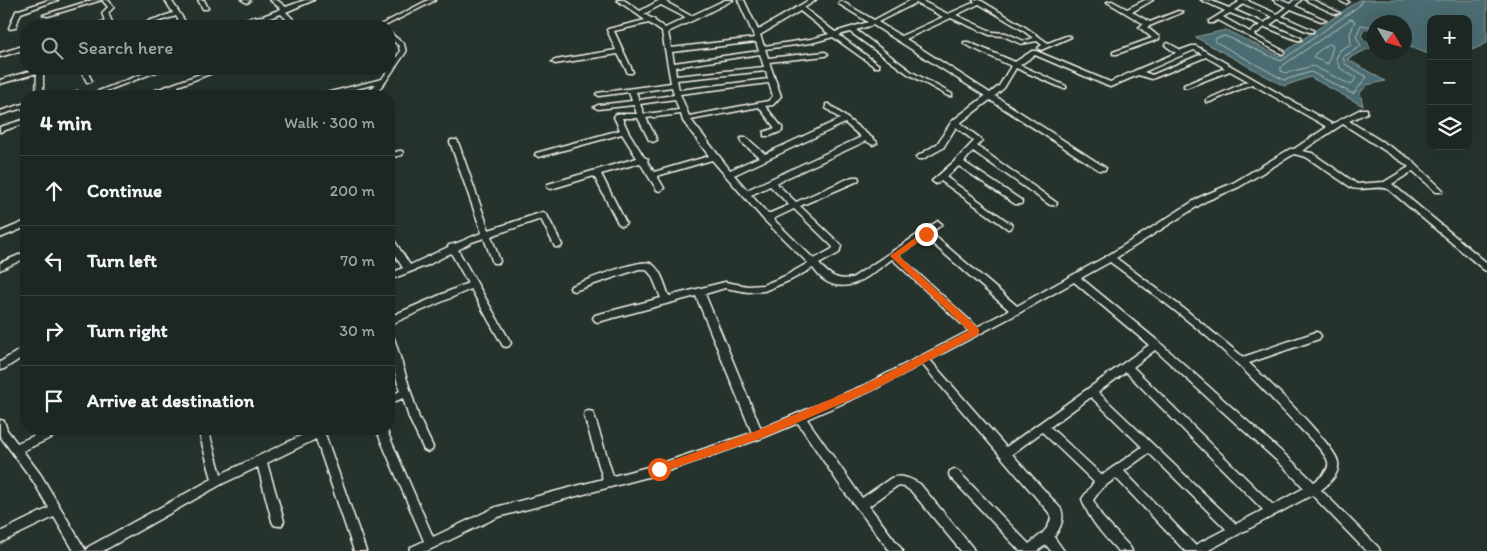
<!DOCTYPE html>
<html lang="en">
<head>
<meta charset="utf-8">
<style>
  body { margin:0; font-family:Itim,sans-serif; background:#252e2a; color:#f1f3f6 }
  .controls { position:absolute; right:15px; top:15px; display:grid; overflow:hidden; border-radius:10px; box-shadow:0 5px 20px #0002 }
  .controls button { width:45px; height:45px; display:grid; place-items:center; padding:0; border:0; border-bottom:1px solid #3a4340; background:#1c2622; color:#f1f3f6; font:25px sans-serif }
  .compass { position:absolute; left:1367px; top:15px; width:45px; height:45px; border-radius:50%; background:#1c2622; box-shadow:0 5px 20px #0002; rotate:128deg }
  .stop { position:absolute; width:15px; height:15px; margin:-11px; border:4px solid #ea580c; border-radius:50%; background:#fff }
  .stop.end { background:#ea580c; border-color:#fff; box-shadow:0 1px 5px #0008 }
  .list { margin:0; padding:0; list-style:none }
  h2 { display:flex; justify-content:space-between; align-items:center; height:65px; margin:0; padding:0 20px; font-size:21px }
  h2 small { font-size:16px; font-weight:400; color:#a0a5a5 }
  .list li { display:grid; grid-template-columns:32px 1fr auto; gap:15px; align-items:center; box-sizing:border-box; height:70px; padding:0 20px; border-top:1px solid #3a4340 }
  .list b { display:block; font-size:19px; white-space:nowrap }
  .list em { font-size:16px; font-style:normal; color:#a0a5a5 }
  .icon { flex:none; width:28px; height:28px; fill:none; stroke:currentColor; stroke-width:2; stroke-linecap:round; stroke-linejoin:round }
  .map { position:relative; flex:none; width:1487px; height:551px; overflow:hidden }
  .search { position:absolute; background:#1c2622; box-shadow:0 5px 20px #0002; left:20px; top:20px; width:375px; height:55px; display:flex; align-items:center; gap:12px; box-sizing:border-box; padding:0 18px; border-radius:20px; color:#a0a5a5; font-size:19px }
  .panel { position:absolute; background:#1c2622; box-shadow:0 5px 20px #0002; left:20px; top:90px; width:375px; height:345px; border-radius:20px }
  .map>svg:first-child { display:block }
  .water { fill:#4b6c72; stroke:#8fa1a1 }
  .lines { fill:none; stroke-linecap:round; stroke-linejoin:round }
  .shore { stroke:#b0bcb9; stroke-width:1 }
  .street-casing { stroke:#f4f1e8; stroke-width:3 }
  .street { fill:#26332d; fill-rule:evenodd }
  .route { fill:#ea580c }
</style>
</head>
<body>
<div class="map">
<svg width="1487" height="551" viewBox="0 0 1487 551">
  <rect width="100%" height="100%" fill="#26332d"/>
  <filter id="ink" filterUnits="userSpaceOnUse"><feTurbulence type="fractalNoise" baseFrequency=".02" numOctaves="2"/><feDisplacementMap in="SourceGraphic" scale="10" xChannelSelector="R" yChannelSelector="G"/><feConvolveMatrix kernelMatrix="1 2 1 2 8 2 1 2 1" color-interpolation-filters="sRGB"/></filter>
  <g filter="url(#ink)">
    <!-- water -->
    <path class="water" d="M 1359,0 L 1487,0 L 1487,43 L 1468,52 L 1468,19 L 1431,19 L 1431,55 L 1405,45 L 1404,22 L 1374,22 L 1374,32 L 1365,28 L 1361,36 L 1372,47 L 1347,59 L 1385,81 L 1367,85 L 1360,93 L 1363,106 L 1310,77 L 1284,86 L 1195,37 L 1226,30 L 1279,56 Z"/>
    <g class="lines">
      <!-- shore -->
      <path class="shore" d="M 1362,0 L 1359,6 L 1281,61 L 1225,36 L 1216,38 L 1214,41 L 1284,80 L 1311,72 L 1353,94 L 1367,77 L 1345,64 L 1343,57 L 1361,46 L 1356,36 L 1361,25 L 1374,27
        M 1351,19 L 1355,21 L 1350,34 L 1351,44 L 1340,50 L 1336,59 L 1340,68 L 1356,78 L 1351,85 L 1313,66 L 1286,73 L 1281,71 L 1281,67 Z
        M 1329,44 L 1333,46 L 1328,64 L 1314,58 L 1314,55 Z"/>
      <!-- street casing -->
      <g class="street-casing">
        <path id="street" d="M 49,0 L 58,0 L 21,13 L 15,28 L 10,29 L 9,28 L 16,11 Z
          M 92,0 L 108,0 L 114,7 L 108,13 L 112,22 L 111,23 L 100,26 L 91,26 L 105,21 L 102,13 L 108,7 L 102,0 L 48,16 L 43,15 Z
          M 165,0 L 171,0 L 186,23 L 183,26 L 177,26 L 180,23 L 176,16 L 144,26 L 135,26 L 136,25 L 173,13 Z
          M 198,0 L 204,0 L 208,8 L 207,9 L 203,9 Z
          M 242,0 L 249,0 L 250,1 L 247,3 Z
          M 270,0 L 277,0 L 286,7 L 305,0 L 314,0 L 286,12 L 300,26 L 293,25 L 280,26 L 281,25 L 289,22 L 281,14 L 264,20 L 255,20 L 236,26 L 228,26 L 252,17 L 263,16 L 281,9 Z
          M 428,0 L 436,0 L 385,26 L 378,26 Z
          M 617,0 L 624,0 L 640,11 L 660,0 L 668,0 L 666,2 L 691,16 L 725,0 L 733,0 L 694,20 L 668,32 L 671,48 L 755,38 L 738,0 L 744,0 L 758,30 L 809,0 L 816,0 L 804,8 L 835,32 L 868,22 L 839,4 L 839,2 L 841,1 L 874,20 L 911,0 L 920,0 L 948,14 L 975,2 L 973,0 L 980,0 L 1025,27 L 1048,43 L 1066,36 L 1070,36 L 1071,37 L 1041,50 L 1038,48 L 1042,45 L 1037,41 L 1021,44 L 1003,36 L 990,35 L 951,18 L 906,39 L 990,93 L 999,86 L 1011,66 L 964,44 L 964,42 L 968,42 L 1015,62 L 1032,51 L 1036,51 L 1110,82 L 1134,71 L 1176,53 L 1166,46 L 1165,45 L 1168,43 L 1181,50 L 1192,46 L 1196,46 L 1332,124 L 1361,109 L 1367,109 L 1367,113 L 1349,121 L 1410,159 L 1443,190 L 1442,192 L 1436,192 L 1413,171 L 1392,184 L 1487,263 L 1487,271 L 1484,270 L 1388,189 C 1376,185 1364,191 1352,188 L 1306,157 L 1294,154 L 1239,187 L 1206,201 L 1116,258 L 1187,311 L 1243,357 L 1316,332 L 1319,333 L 1321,336 L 1319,339 L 1249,363 C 1264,377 1336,446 1338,462 C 1340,474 1329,484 1321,490 L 1378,547 L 1380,551 L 1366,551 L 1312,495 L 1207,551 L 1185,551 L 1116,478 L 1102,488 L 1093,500 L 1102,517 L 1130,547 L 1132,551 L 1118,551 C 1103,535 1089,520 1082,499 L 1094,482 L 1042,432 L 1012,454 L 1061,509 C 1065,519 1060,529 1054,537 L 1064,551 L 1051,551 L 1046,545 L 1037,551 L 1020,551 L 950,477 L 949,474 L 950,471 L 954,469 L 958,471 L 1029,544 C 1039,536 1051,529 1051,515 L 922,364 L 871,391 L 807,419 L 862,498 L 891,478 C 902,474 911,479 920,484 L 972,547 L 974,551 L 961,551 L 912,492 L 905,487 L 897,486 L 869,506 L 903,551 L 890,551 L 843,490 L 798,423 L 762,438 L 659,474 L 498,517 L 427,551 L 409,551 L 411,547 L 424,541 L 376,429 L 386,429 L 433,537 L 496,507 L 603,479 L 584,415 L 585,412 L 589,411 L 593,412 L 594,415 L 613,476 L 659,464 L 752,433 L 696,296 L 598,322 L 595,321 L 593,318 L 595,315 L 661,298 L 652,276 L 646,269 L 639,269 L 574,291 L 571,290 L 570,288 L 571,286 C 585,281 638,259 650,263 C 661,268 665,286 669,296 L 725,282 L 748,286 L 763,285 L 785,276 L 808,263 L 764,220 L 712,160 L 657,176 L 664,188 L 660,191 L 657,190 L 640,163 L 601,174 L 626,223 L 622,226 L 618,223 L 594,176 L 551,189 L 548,188 L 547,186 L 548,184 L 637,158 L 622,134 L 539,157 L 535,155 L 536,153 L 620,130 L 614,117 L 616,114 L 637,114 L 634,105 L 598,109 L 594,107 L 598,105 L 632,101 L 629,92 L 599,96 L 596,94 L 597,93 L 671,83 L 662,32 L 649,23 L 614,31 L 633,72 L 632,73 L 628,73 L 618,54 L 555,64 L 552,62 L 555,60 L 616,50 L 607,30 L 608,29 L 645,20 ZM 916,3 L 943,17 L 901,36 L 878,22 ZM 979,4 L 1021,29 L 1033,38 L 1024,41 L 1006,33 L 993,32 L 956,15 ZM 661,5 L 686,18 L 665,28 L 655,21 L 654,19 L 651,18 L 644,14 ZM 800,11 L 829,34 L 811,39 L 764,46 L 760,35 ZM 873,25 L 985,96 L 952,121 L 937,144 L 916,157 L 917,159 L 923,159 L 943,148 L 956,127 L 974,141 L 956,160 L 932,181 L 936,184 L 941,181 L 1008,229 L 1011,228 L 1012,226 L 1011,224 L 946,177 L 959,166 L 1015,204 L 1021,204 L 1022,202 L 1021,200 L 964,162 L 973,151 L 1050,205 L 1056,205 L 1057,203 L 977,146 L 982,141 L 981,139 L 960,123 L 990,100 L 1099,170 L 1105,170 L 1106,168 L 995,96 L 1004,88 L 1016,68 L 1062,88 L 1066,88 L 1066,86 L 1020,65 L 1035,55 L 1110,87 L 1138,75 L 1152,79 L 1154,78 L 1206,57 L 1225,68 L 1184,85 L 1184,87 L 1188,87 L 1230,71 L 1248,81 L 1206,100 L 1206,102 L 1210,102 L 1252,84 L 1327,127 L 1294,149 L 1290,149 L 1233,183 L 1200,197 L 1107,256 L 1017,306 L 931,233 L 942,224 L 938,221 L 852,278 C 836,281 830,275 819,264 L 839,253 L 841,246 L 840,244 L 800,206 L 858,181 L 859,179 L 858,177 L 852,177 L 796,202 L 776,183 L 866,141 L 873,145 L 877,143 L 876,141 L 829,104 L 826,104 L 826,108 L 840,119 L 765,154 L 747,138 L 741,138 L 741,142 L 759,157 L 730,170 L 691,120 L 759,107 L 775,128 L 764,132 L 764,136 L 770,136 L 782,131 L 782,127 L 765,106 L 773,105 L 781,96 L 769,62 L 825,56 L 828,54 L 825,52 L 768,58 L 765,49 L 811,43 L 833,37 L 875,67 L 879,67 L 879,65 L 839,35 L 850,32 L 908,74 L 948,96 L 952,96 L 952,94 L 912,72 L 856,30 ZM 756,42 L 759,51 L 674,63 L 672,52 ZM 1194,50 L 1202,54 L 1152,75 L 1144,72 ZM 760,54 L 764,67 L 676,76 L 675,67 ZM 766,71 L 768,79 L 679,90 L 677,80 ZM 769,83 L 773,96 L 768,101 L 689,116 L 680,94 ZM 672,87 L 674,95 L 639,100 L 636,92 ZM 675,99 L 679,110 L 644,114 L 640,104 ZM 681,114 L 683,121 L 709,156 L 654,172 L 647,161 L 648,159 L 644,157 L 628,131 L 622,118 L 638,118 L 649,140 L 653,142 L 657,140 L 646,118 ZM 845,123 L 861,137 L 747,190 L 734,175 ZM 1343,124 L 1404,163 L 1409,167 L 1384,182 L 1357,184 L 1312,153 L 1302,151 ZM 770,186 L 789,205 L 768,214 L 751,195 ZM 794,209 L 833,247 L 832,249 L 814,259 L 773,219 ZM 925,237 L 1009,310 L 977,327 L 898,255 ZM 892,259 L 969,331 L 865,385 L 761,429 L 705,294 L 725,288 L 748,292 L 764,291 L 791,280 L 813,268 C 816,272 820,277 824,280 C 849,297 872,273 892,259 ZM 1110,262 C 1151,292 1192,322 1229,356 C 1253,378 1274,401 1296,424 C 1303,432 1326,452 1328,462 C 1330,471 1320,478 1314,482 L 1293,462 L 1159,342 L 1081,278 ZM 1074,282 L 1149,345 L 1006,447 L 930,360 L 1019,313 ZM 1155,350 L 1285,468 L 1304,488 L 1273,505 L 1133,367 ZM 1126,372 L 1263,510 L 1236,524 L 1098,392 ZM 1091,397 L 1142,447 L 1102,475 L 1050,427 ZM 1149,453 L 1226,529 L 1195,545 L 1124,471 Z
          M 1145,0 L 1153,0 L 1132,12 L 1150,22 L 1178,11 L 1183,12 L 1147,27 L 1159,37 L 1159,39 L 1117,54 L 1113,54 L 1113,52 L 1152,38 L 1139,27 L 1144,24 L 1107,2 L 1112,1 L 1127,9 Z
          M 1201,0 L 1209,0 L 1229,8 L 1239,2 L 1237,0 L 1249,0 L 1248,1 L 1277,14 L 1286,7 L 1273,0 L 1281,0 L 1290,4 L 1294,0 L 1301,0 L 1295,6 L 1326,20 L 1321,21 L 1291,9 L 1282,16 L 1313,30 L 1313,32 L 1309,32 L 1278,19 L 1270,25 L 1301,38 L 1301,40 L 1297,40 L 1265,27 L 1254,35 L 1284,51 L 1284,53 L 1282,54 L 1218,20 L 1213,23 L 1209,23 L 1209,21 L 1225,11 ZM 1244,4 L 1273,17 L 1264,23 L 1234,10 ZM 1230,13 L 1260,25 L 1250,32 L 1223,17 Z
          M 1305,0 L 1313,0 L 1340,13 L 1335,14 Z
          M 1338,0 L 1346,0 L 1349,2 L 1346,4 Z
          M 389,32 L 404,44 L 406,52 L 386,81 L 373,96 L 365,96 L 376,84 L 327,96 L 317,96 L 318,95 L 382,79 L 400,52 L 399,46 L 389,37 Z
          M 26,45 L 26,49 L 0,57 L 0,53 Z
          M 37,69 L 46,69 L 43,71 L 43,96 L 36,96 L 37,73 L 0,84 L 0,80 Z
          M 80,69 L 86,69 L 92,81 L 91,82 L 87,82 Z
          M 155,69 L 164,69 L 101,93 L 99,94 L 96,92 Z
          M 214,69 L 223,69 L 178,86 L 181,96 L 175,96 L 172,88 L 150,96 L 140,96 Z
          M 77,91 L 79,92 L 81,96 L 75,96 L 74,93 Z
          M 26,103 L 26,107 L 0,115 L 0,111 Z
          M 26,119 L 26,123 L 0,132 L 0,127 Z
          M 451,140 L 457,140 L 458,142 L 489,230 L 543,212 L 547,215 L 562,245 L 561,247 L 555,247 L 541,219 L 491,236 L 500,261 L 499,263 L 493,263 L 484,238 L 472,242 L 458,250 L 511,343 L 509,346 L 506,347 L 503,346 L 471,289 L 389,325 L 389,317 L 468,283 L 451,253 L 428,265 L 389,280 L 389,274 L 403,268 L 389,246 L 389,236 L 392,237 L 410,265 L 448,247 L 449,245 C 458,244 472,236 482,233 L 450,142 Z
          M 399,151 L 402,151 L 403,153 L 402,155 L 389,158 L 389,154 Z
          M 26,221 L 26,227 L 0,238 L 0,232 Z
          M 26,252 L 26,258 L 0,270 L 0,263 Z
          M 389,334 L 392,335 L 394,338 L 419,418 L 433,447 L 432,450 L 428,452 L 424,450 L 409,418 L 403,398 L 389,404 L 389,396 L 400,391 L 389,352 Z
          M 26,346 L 26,355 L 4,369 L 0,370 L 0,362 Z
          M 0,420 L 4,421 L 7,430 L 17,443 L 49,429 L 64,429 L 63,432 L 23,451 L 41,475 L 86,551 L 74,551 L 54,517 L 0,543 L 0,532 L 49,508 L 33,481 L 0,436 Z
          M 198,429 L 208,429 L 221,474 L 315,429 L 331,429 L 330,432 L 325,434 L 366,551 L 354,551 L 316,439 L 267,463 L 284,521 L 282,525 L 278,526 L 274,525 L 272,521 L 258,467 L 222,484 L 103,551 L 86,551 L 88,547 L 212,479 Z"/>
      </g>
      <!-- street -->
      <use href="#street" class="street"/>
    </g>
  </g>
  <!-- route -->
  <path class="route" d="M 923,232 L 930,234 L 899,256 L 979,329 L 979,334 L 871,391 L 762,438 L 659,473 L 656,472 L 656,466 L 756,431 L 864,385 L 969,331 L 890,256 Z"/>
</svg>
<div class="controls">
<button>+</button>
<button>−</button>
<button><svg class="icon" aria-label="layers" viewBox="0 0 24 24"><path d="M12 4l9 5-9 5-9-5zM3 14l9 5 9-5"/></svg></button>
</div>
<svg class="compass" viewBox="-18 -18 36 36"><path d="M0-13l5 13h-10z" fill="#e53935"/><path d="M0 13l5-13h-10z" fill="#a0a5a5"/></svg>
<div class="stop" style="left:659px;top:469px"></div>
<div class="stop end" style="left:926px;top:234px"></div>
<div class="search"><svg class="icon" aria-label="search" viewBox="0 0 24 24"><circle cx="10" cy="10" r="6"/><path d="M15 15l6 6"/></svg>Search here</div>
<section class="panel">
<h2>4 min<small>Walk · 300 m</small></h2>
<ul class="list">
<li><svg class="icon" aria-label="ahead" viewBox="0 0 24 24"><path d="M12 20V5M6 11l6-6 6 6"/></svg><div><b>Continue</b></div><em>200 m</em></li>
<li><svg class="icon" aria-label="left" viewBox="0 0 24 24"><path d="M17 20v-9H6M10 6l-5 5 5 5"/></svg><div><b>Turn left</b></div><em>70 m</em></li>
<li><svg class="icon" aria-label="right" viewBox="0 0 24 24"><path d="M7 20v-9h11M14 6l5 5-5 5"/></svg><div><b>Turn right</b></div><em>30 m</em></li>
<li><svg class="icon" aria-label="arrive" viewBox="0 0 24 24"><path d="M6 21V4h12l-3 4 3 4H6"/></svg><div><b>Arrive at destination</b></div></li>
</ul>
</section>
</div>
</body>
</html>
